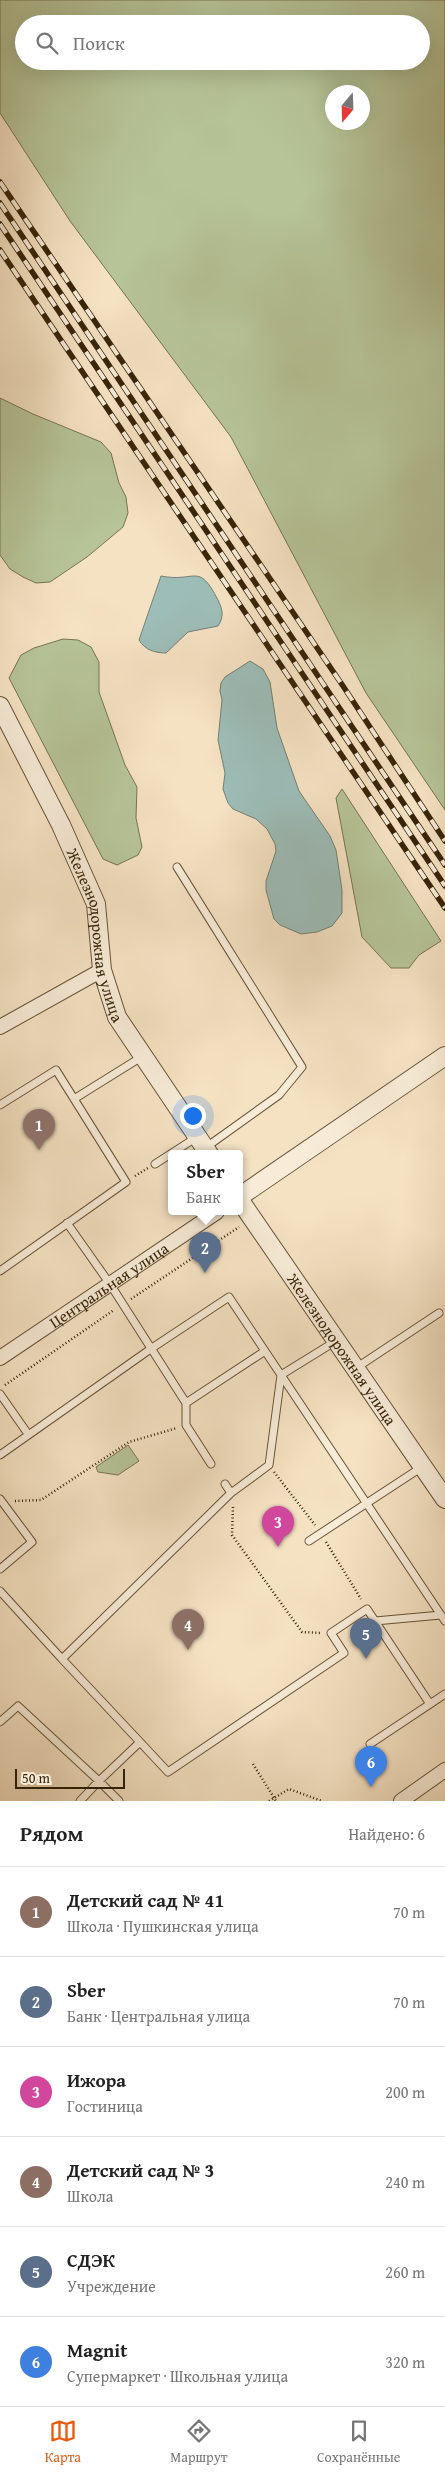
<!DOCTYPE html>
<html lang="ru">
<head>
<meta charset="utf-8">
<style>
  body { margin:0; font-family:"Gentium Book Plus",serif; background:#f6f6f6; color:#222 }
  .compass { position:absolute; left:325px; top:85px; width:45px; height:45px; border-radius:50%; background:#fff; box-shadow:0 5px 20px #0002; rotate:199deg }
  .scale { position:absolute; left:15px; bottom:12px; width:110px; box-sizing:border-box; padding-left:5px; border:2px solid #372408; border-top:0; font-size:14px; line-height:18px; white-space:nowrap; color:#372408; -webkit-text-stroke:4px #f8ecd8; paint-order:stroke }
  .you { position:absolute; left:192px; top:1115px; width:18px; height:18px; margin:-12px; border:4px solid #fff; border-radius:50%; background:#1a73e8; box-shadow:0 0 0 8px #1a73e833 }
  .badge { display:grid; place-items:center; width:32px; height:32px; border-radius:50%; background:#ea580c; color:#fff; font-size:16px; font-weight:700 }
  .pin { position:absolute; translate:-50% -41px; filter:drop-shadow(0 1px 2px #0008) }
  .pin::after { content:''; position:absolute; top:26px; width:18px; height:15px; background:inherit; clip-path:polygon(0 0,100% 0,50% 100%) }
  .popup { position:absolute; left:168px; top:1150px; width:75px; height:65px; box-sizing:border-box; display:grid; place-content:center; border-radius:5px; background:#fff; filter:drop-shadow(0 1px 4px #0005); font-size:16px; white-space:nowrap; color:#767676 }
  .popup b { font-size:19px; color:#222 }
  .popup::after { content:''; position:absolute; left:50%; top:100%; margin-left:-10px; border:10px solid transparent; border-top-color:#fff }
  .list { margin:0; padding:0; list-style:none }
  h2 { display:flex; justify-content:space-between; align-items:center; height:65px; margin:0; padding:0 20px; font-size:21px }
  h2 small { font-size:16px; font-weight:400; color:#767676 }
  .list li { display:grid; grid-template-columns:32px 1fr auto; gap:15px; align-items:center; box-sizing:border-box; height:90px; padding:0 20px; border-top:1px solid #e0e0e0 }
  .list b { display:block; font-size:19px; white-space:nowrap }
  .list p { margin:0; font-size:16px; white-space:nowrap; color:#767676 }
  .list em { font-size:16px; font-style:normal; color:#767676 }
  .icon { flex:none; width:28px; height:28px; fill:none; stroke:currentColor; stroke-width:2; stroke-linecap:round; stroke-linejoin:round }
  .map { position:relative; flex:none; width:445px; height:1801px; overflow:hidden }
  .search { position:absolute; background:#fff; box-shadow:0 5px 20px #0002; left:15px; right:15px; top:15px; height:55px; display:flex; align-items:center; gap:12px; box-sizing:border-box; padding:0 18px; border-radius:28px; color:#767676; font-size:19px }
  .sheet { height:605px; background:#fff }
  nav { display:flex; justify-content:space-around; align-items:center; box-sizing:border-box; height:70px; border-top:1px solid #e0e0e0; background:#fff; font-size:14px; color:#767676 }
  nav a { display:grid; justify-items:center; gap:2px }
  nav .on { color:#ea580c }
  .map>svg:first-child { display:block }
  .green { fill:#b6c498; stroke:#767450; fill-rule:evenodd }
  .water { fill:#9dbdb8; stroke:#748072 }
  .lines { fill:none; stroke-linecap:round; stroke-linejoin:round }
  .service-casing { stroke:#665437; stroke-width:9 }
  .minor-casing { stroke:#665437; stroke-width:16 }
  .tertiary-casing { stroke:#665437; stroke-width:20 }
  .path { stroke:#372408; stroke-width:2.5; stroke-dasharray:1 2.5; stroke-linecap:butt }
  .service { stroke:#f8ecd8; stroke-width:7 }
  .minor { stroke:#f8ecd8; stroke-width:14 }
  .tertiary { stroke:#f8ecd8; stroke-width:18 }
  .rail-casing { stroke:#372408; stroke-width:5.5 }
  .rail { stroke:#f8ecd8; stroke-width:4; stroke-dasharray:11; stroke-linecap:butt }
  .labels { text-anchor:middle; stroke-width:4.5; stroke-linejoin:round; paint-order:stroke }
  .street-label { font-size:16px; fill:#372408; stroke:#f8ecd8 }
</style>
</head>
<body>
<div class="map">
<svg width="445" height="1801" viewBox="0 0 445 1801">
  <rect width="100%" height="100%" fill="#f5e2c3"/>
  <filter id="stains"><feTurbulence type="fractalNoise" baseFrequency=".004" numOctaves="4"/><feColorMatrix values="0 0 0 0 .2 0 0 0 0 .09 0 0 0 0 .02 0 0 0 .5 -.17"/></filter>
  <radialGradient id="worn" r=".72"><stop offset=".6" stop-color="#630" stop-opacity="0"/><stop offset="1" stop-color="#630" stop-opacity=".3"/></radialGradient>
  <!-- green -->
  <path class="green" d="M 0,0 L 445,0 L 445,810 L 366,693 L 231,437 L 70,221 L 0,113 ZM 24,24 L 421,24 L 421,61 L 24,61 ZM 332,92 L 362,92 L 362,122 L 332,122 Z
    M 0,398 L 33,414 L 101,442 L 111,453 L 119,483 L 126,497 L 128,513 L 123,527 L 87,557 L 50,582 L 36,583 L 23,577 L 10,569 L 0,555 Z
    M 63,639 L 78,640 L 91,647 L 99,662 L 99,692 L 125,765 L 137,787 L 136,818 L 142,847 L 138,855 L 117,865 L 103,859 L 9,678 L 21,655 L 34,648 Z
    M 342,789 L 441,941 L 419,955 L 409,968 L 391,968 L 362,937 L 336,798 Z
    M 128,1445 L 139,1461 L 118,1475 L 98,1472 L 96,1467 Z"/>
  <!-- water -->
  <path class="water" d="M 161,576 C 196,583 198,561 218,600 C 223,610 224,617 218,626 L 188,632 L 166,653 C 155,653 145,650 139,640 Z
    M 250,661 L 263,669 L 270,682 L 277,728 L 299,791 L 330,836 L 336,850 L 342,890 L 342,913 L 332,926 L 317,932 L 301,934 L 280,925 L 274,919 L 266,890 L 266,881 L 276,851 L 275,844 L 267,829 L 256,819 L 233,809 L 228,803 L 223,789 L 225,773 L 218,740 L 222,700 L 220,691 L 221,683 L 225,677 Z"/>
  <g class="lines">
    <!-- service casing -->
    <g class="service-casing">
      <path id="service" d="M 177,867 L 302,1067 L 279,1095 L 205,1148
        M 74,1099 L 143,1056
        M 0,1105 L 56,1070 L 126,1182 L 0,1271
        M 155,1164 L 197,1137
        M 67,1223 L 110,1284 L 186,1403 L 186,1425 L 211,1464
        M 356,1368 L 439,1313
        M 0,1394 L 28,1434
        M 186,1403 L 265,1351
        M 0,1455 L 152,1348 L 229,1297 L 445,1621
        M 225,1484 L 231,1493
        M 0,1499 L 32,1542 L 0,1569
        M 309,1541 L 422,1467
        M 0,1591 L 62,1659
        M 375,1621 L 441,1615
        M 0,1722 L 18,1706 L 99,1781 L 140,1742 L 62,1659 L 231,1493 L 269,1465 L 281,1375 L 336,1341
        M 140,1742 L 168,1772 L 344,1653 L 331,1633 L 367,1609 L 430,1704
        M 370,1744 L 445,1694
        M 80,1801 L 99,1781 L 119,1801"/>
    </g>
    <!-- minor casing -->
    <g class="minor-casing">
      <g id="minor">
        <path d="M 0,1027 L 102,970"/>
        <path id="s1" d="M 0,1358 L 217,1212"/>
        <path d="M 401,1801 L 445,1770"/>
      </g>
    </g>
    <!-- tertiary casing -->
    <g class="tertiary-casing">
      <g id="tertiary">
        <path id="s2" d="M 0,706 L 61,825 L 96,904 L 102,970 L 117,1017 L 209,1154"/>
        <path d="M 239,1197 L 445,1056"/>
        <path id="s3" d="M 239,1199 L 445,1499"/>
      </g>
    </g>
    <!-- path -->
    <path class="path" d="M 135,1176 L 148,1168
      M 131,1299 L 239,1227
      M 5,1385 L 114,1310
      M 274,1472 L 315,1525
      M 15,1501 L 41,1500 L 129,1442 L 177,1428
      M 233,1507 L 232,1535 L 302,1632 L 322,1633
      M 326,1542 L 361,1599
      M 253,1764 L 276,1801
      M 269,1801 L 289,1789 L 322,1801"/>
    <!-- service -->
    <use href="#service" class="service"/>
    <!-- minor -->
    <use href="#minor" class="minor"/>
    <!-- tertiary -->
    <use href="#tertiary" class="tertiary"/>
    <!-- rail casing -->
    <g class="rail-casing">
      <path id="rail" d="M 0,182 L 343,686 L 445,841
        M 0,203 L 445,865
        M 0,224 L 445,886
        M 0,250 L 445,908"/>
    </g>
    <!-- rail -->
    <use href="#rail" class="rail"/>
  </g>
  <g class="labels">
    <!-- street labels -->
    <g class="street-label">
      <text dy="6" stroke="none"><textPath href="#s2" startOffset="250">Железнодорожная улица</textPath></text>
      <text dy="6" stroke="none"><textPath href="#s1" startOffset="131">Центральная улица</textPath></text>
      <text dy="6" stroke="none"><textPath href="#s3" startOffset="182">Железнодорожная улица</textPath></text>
    </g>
  </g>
  <rect width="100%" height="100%" filter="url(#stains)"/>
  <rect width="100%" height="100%" fill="url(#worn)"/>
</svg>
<svg class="compass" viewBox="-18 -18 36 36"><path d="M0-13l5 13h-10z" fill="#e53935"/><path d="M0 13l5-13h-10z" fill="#767676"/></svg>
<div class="scale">50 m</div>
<div class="you"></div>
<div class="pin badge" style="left:39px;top:1150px;background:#8d6e63">1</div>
<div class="pin badge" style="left:205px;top:1273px;background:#5c6f8a">2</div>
<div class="popup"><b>Sber</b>Банк</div>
<div class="pin badge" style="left:278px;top:1547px;background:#d1479c">3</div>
<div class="pin badge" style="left:188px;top:1650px;background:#8d6e63">4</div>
<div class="pin badge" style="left:366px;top:1659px;background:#5c6f8a">5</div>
<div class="pin badge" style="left:371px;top:1787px;background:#3f7fe0">6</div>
<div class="search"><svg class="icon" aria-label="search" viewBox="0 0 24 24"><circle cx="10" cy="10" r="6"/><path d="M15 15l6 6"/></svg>Поиск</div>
</div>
<section class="sheet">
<h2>Рядом<small>Найдено: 6</small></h2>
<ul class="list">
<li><span class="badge" style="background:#8d6e63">1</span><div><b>Детский сад № 41</b><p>Школа · Пушкинская улица</p></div><em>70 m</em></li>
<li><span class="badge" style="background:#5c6f8a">2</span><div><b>Sber</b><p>Банк · Центральная улица</p></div><em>70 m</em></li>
<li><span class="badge" style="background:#d1479c">3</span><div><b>Ижора</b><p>Гостиница</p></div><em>200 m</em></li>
<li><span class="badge" style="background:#8d6e63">4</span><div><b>Детский сад № 3</b><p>Школа</p></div><em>240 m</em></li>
<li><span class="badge" style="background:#5c6f8a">5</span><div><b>СДЭК</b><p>Учреждение</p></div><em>260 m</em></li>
<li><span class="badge" style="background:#3f7fe0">6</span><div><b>Magnit</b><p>Супермаркет · Школьная улица</p></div><em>320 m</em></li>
</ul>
</section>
<nav>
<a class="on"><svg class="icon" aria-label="map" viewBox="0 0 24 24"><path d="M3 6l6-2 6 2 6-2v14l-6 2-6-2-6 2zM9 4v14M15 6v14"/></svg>Карта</a>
<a><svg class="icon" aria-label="directions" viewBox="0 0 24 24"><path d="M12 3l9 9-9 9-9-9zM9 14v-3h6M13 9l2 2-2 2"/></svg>Маршрут</a>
<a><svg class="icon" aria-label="saved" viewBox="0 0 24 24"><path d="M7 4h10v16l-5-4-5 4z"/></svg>Сохранённые</a>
</nav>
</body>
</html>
